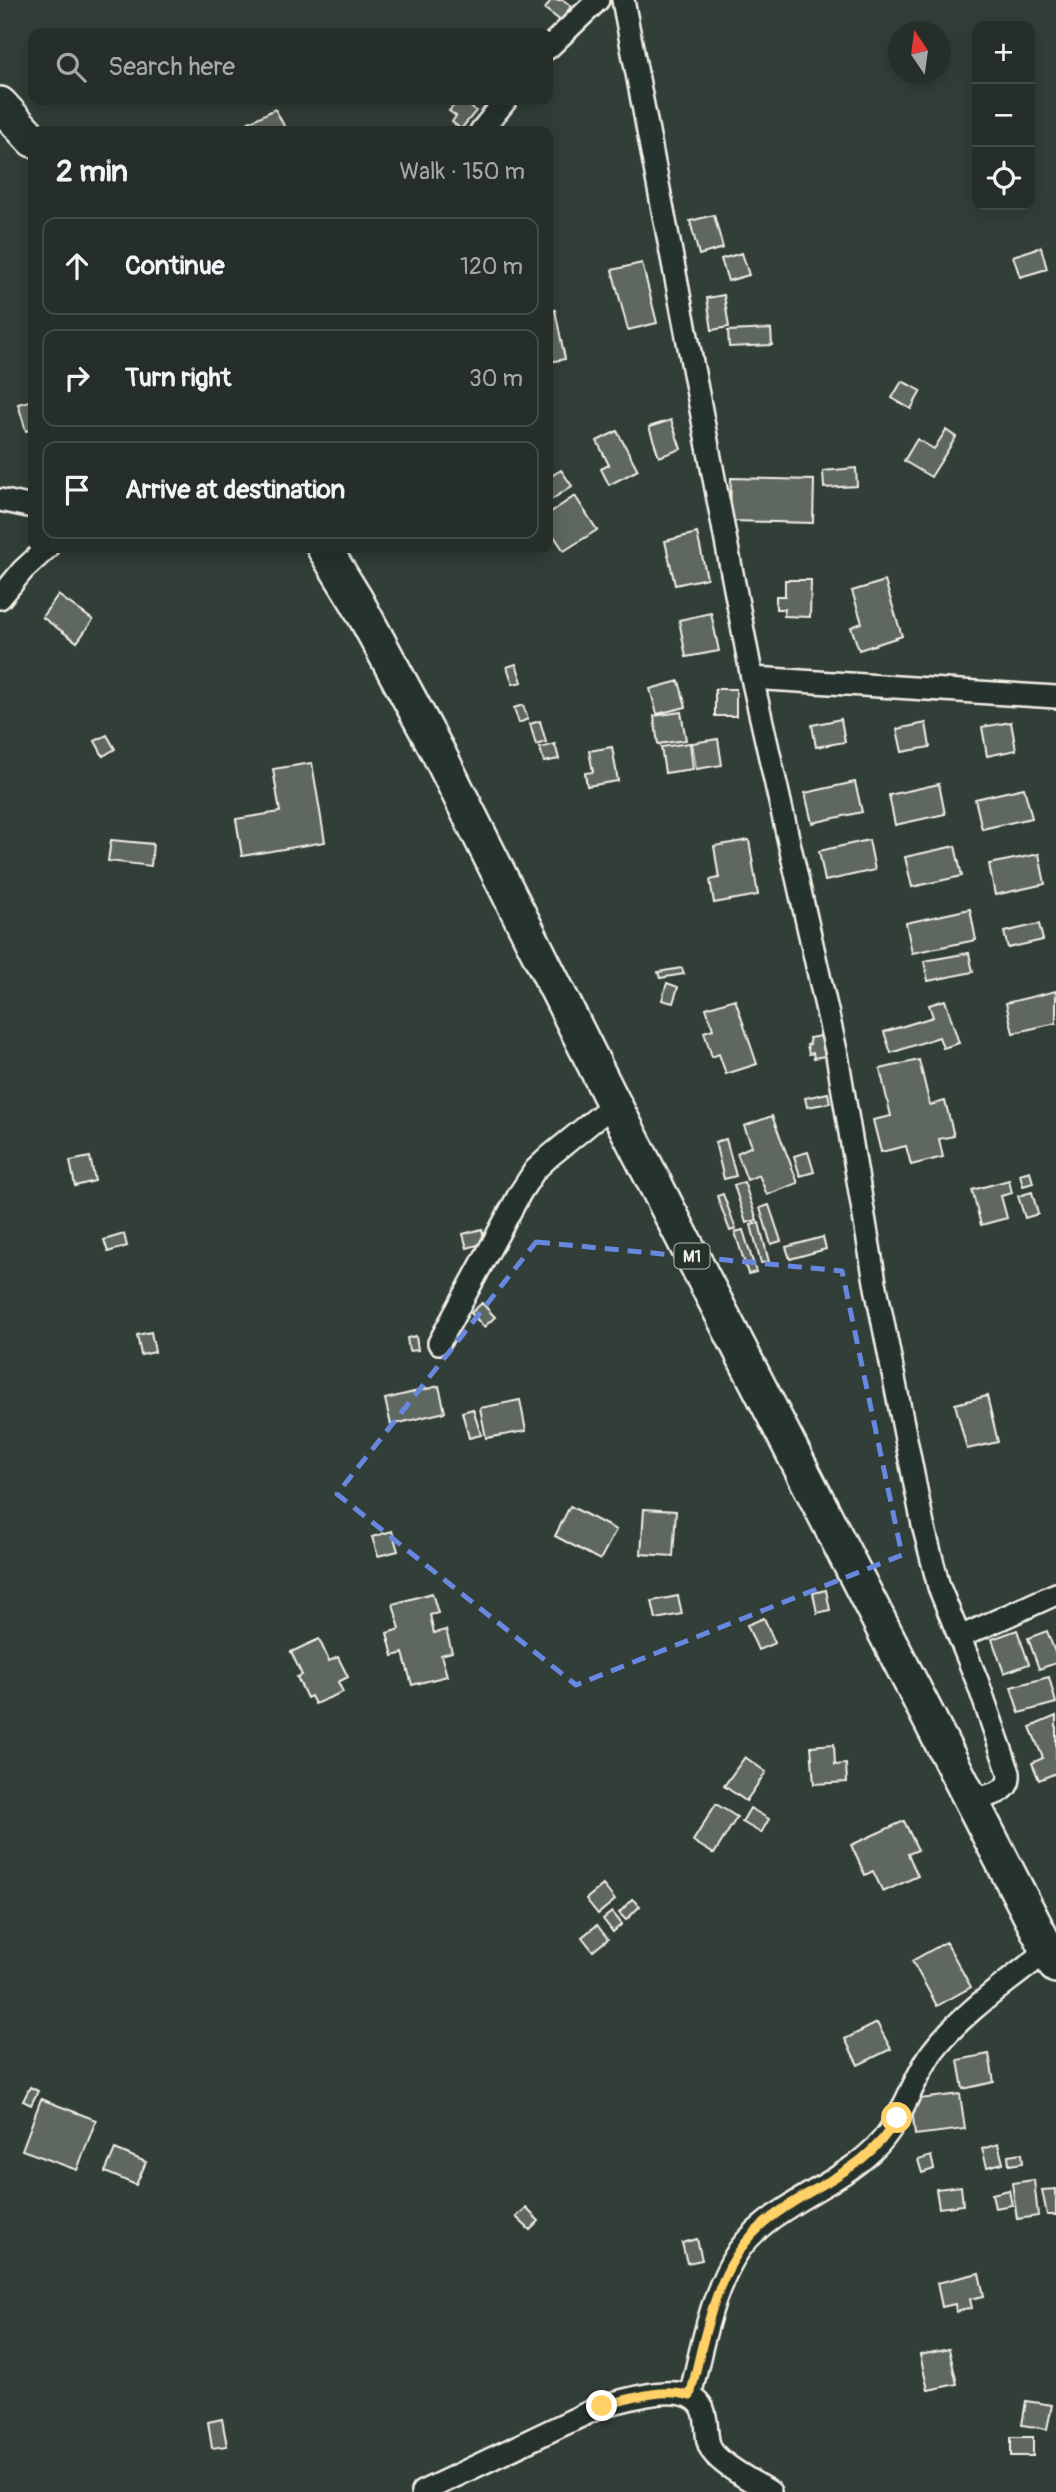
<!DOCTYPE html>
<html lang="en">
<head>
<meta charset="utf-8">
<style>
  body { margin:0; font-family:Pangolin,sans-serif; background:#323a36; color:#f1f3f6 }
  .controls { position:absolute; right:21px; top:21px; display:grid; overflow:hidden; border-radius:14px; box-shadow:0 4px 18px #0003 }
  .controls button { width:63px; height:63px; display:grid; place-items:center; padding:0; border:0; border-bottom:2px solid #424a47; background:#262e2a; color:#f1f3f6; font:35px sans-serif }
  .compass { position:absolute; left:888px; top:21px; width:63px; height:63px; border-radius:50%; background:#262e2a; box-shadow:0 4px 18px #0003; rotate:347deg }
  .stop { position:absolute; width:21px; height:21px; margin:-16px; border:5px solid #ffd166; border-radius:50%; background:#fff }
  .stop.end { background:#ffd166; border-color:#fff; box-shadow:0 2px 7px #0008 }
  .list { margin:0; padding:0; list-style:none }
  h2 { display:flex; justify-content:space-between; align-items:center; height:91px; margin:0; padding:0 28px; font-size:30px }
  h2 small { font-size:23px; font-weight:400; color:#a4a8a8 }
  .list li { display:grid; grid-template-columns:46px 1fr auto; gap:21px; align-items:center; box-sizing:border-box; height:98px; margin:0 14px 14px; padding:0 14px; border:2px solid #424a47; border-radius:14px }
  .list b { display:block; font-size:26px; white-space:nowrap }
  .list em { font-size:23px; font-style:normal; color:#a4a8a8 }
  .icon { flex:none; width:38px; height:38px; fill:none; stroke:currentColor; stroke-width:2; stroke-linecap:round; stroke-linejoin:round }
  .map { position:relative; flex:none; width:1056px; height:2492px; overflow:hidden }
  .search { position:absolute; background:#262e2a; box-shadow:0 4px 18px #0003; left:28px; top:28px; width:525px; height:77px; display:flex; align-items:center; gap:18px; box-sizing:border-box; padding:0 24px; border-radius:14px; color:#a4a8a8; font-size:26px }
  .panel { position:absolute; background:#262e2a; box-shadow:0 4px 18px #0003; left:28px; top:126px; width:525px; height:427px; border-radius:14px }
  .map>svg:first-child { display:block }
  .building { fill:#5f6861; stroke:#f4f1e8; stroke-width:2 }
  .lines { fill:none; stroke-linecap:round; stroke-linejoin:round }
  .minor-casing { stroke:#f4f1e8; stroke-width:26 }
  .trunk-casing { stroke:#f4f1e8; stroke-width:38 }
  .minor { stroke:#26332d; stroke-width:21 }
  .trunk { stroke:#26332d; stroke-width:33 }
  .route { stroke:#ffd166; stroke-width:9 }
  .marked { fill:none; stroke:#6887de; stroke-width:5; stroke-dasharray:14 9; stroke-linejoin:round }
  .labels { text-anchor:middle; stroke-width:7; stroke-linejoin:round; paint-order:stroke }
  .shield { fill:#26332d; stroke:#b6b8b0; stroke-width:2 }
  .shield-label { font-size:16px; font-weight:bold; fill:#f4f1e8 }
</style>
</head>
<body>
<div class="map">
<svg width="1056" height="2492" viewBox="0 0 1056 2492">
  <rect width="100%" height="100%" fill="#323e38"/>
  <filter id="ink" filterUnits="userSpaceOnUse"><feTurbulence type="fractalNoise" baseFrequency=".0143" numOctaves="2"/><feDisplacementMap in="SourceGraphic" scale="14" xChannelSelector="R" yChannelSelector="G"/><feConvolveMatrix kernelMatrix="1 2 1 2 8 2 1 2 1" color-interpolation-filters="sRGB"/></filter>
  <g filter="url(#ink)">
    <!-- building -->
    <path class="building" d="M 551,0 L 563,0 L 571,6 L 561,21 L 545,9 Z
      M 458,100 L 462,100 L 476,111 L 461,129 L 452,122 L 456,116 L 449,111 Z
      M 275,109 L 287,131 L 251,131 L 247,123 Z
      M 714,215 L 723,248 L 699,255 L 690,221 Z
      M 1041,247 L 1047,269 L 1020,277 L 1013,256 Z
      M 742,253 L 749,275 L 728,281 L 721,259 Z
      M 642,263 L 657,323 L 628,330 L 612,270 Z
      M 724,295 L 729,327 L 712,330 L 707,298 Z
      M 555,310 L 565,359 L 549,362 L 548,312 Z
      M 771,329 L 772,345 L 729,347 L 728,331 Z
      M 902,381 L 921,391 L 911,409 L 892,398 Z
      M 33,400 L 33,429 L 26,431 L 18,404 Z
      M 671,420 L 681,449 L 659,457 L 649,427 Z
      M 946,430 L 956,437 L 931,477 L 904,461 L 917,439 L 934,449 Z
      M 617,431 L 638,470 L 609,485 L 601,469 L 609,465 L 597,441 Z
      M 856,468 L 857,486 L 824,488 L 823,471 Z
      M 561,470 L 572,486 L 548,502 L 548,478 Z
      M 731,478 L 814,480 L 813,523 L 730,521 Z
      M 575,496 L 597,530 L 564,551 L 548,527 L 548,514 Z
      M 697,533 L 707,578 L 675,585 L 665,541 Z
      M 785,580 L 811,580 L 810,617 L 784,616 L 785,609 L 776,609 L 776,596 L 785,596 Z
      M 885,581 L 902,636 L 859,650 L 851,627 L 862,623 L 852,591 Z
      M 58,595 L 93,620 L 77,642 L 42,617 Z
      M 711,613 L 719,651 L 686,657 L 679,620 Z
      M 516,664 L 522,682 L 513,684 L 507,667 Z
      M 679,681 L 686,707 L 657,714 L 650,689 Z
      M 715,689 L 736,689 L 736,716 L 715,716 Z
      M 523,705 L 528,719 L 519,723 L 514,708 Z
      M 681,712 L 686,740 L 658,744 L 654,716 Z
      M 841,719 L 845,742 L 816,747 L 812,725 Z
      M 540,721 L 546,742 L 536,745 L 530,724 Z
      M 1011,722 L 1016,750 L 987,756 L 982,727 Z
      M 926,723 L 930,747 L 902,752 L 897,729 Z
      M 107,735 L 115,749 L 103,756 L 95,741 Z
      M 718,739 L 722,765 L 696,769 L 692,743 Z
      M 690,743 L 693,769 L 665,773 L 661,747 Z
      M 555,744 L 559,759 L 544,762 L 540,748 Z
      M 612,747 L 618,781 L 587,786 L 585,773 L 593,772 L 589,751 Z
      M 312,763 L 325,842 L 242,856 L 236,819 L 280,812 L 273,769 Z
      M 855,782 L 862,812 L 812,823 L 805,793 Z
      M 939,784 L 945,814 L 895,825 L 889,795 Z
      M 1024,788 L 1032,818 L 982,829 L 975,799 Z
      M 111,840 L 153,844 L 151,866 L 108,861 Z
      M 749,840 L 758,895 L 714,903 L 710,880 L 719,878 L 714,846 Z
      M 869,840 L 875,870 L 825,881 L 819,851 Z
      M 955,846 L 962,876 L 912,887 L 905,857 Z
      M 1039,854 L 1045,884 L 995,895 L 989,864 Z
      M 970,909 L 976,940 L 912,953 L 906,923 Z
      M 1039,924 L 1043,940 L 1008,948 L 1004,932 Z
      M 969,953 L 973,972 L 928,981 L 924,961 Z
      M 682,968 L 684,974 L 660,978 L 658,972 Z
      M 667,983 L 678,987 L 673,1003 L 662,1000 Z
      M 1056,991 L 1056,1023 L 1013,1033 L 1006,1003 Z
      M 735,999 L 757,1064 L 726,1074 L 719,1054 L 712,1057 L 704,1032 L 713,1029 L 706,1008 Z
      M 945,1000 L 959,1043 L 943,1048 L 939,1037 L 891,1053 L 884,1032 L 933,1017 L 929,1005 Z
      M 821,1036 L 825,1056 L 814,1058 L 813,1053 L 809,1054 L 807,1045 L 810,1044 L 809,1038 Z
      M 919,1060 L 930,1105 L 945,1101 L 954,1136 L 939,1139 L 943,1157 L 911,1165 L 906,1146 L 881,1152 L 873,1120 L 891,1116 L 880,1069 Z
      M 828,1093 L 830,1103 L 807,1107 L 805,1098 Z
      M 772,1116 L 798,1183 L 767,1195 L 759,1175 L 747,1180 L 737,1153 L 752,1146 L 744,1126 Z
      M 726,1139 L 736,1176 L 724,1179 L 715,1142 Z
      M 808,1152 L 814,1172 L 800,1176 L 794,1156 Z
      M 90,1157 L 95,1181 L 75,1186 L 70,1161 Z
      M 1030,1171 L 1033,1183 L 1023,1186 L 1020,1174 Z
      M 1009,1180 L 1012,1193 L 1001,1196 L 1007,1218 L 981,1225 L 972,1190 Z
      M 744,1182 L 757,1220 L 746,1223 L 734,1185 Z
      M 1032,1192 L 1038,1214 L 1025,1218 L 1018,1196 Z
      M 723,1194 L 736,1229 L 730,1231 L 717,1196 Z
      M 769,1205 L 781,1241 L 771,1244 L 760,1208 Z
      M 759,1223 L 769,1262 L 761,1263 L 751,1225 Z
      M 482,1229 L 485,1243 L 467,1248 L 463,1234 Z
      M 743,1230 L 756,1272 L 748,1274 L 735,1232 Z
      M 124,1234 L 127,1246 L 108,1252 L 104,1240 Z
      M 823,1237 L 826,1249 L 790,1259 L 786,1247 Z
      M 482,1303 L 495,1317 L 484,1327 L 471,1313 Z
      M 151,1332 L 155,1352 L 141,1355 L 137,1335 Z
      M 416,1336 L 418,1350 L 409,1351 L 407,1338 Z
      M 439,1386 L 445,1412 L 391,1425 L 385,1399 Z
      M 987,1396 L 998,1442 L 967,1449 L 955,1404 Z
      M 520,1400 L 526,1431 L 486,1438 L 480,1408 Z
      M 473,1409 L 481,1435 L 469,1438 L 462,1412 Z
      M 570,1506 L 616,1530 L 600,1560 L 555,1536 Z
      M 644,1509 L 676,1511 L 673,1556 L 641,1554 Z
      M 392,1531 L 398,1551 L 378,1556 L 372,1537 Z
      M 826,1590 L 830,1610 L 817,1613 L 813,1593 Z
      M 432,1593 L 438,1613 L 430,1615 L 434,1633 L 446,1630 L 452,1652 L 441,1655 L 447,1676 L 412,1685 L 403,1653 L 393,1656 L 387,1633 L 400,1629 L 393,1604 Z
      M 678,1596 L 682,1614 L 656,1619 L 652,1601 Z
      M 764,1618 L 775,1643 L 758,1650 L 747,1625 Z
      M 1017,1630 L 1029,1664 L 1004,1673 L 992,1639 Z
      M 1047,1631 L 1056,1655 L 1056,1663 L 1039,1669 L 1028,1638 Z
      M 319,1639 L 329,1661 L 338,1657 L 348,1677 L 338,1682 L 343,1692 L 315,1704 L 311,1696 L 307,1698 L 297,1677 L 302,1675 L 291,1652 Z
      M 1049,1677 L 1056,1703 L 1019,1713 L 1011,1687 Z
      M 1056,1716 L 1056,1773 L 1039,1780 L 1032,1763 L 1043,1758 L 1030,1727 Z
      M 834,1744 L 835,1765 L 846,1764 L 847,1782 L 814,1784 L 811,1746 Z
      M 745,1757 L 766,1772 L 746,1801 L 724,1786 Z
      M 716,1804 L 737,1817 L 714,1854 L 693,1841 Z
      M 750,1808 L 769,1819 L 761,1833 L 742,1822 Z
      M 904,1821 L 918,1850 L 908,1854 L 918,1876 L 883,1892 L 873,1871 L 865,1875 L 851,1845 Z
      M 603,1885 L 615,1900 L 598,1914 L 586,1899 Z
      M 632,1899 L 640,1906 L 626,1920 L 619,1913 Z
      M 612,1912 L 622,1924 L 613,1932 L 603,1919 Z
      M 597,1925 L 608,1939 L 593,1951 L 582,1937 Z
      M 946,1942 L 971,1987 L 937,2006 L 912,1961 Z
      M 877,2023 L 891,2049 L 858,2065 L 845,2039 Z
      M 989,2054 L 994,2082 L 963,2089 L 958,2060 Z
      M 30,2087 L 38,2091 L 31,2105 L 23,2101 Z
      M 960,2094 L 965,2129 L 915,2135 L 911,2100 Z
      M 41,2099 L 96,2120 L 77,2170 L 22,2150 Z
      M 998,2144 L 1003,2163 L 987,2167 L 982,2149 Z
      M 115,2149 L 146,2162 L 136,2185 L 105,2172 Z
      M 1022,2153 L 1023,2163 L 1009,2165 L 1008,2155 Z
      M 931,2156 L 934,2169 L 922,2173 L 918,2160 Z
      M 1034,2180 L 1038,2216 L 1017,2219 L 1012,2183 Z
      M 961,2186 L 963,2205 L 939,2208 L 936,2189 Z
      M 1056,2189 L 1056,2215 L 1047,2215 L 1042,2190 Z
      M 1009,2190 L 1012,2205 L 995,2208 L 992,2194 Z
      M 526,2208 L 539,2221 L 530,2230 L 516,2217 Z
      M 697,2239 L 702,2260 L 687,2263 L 682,2243 Z
      M 979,2273 L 984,2296 L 970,2299 L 972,2308 L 956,2312 L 955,2304 L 942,2307 L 937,2283 Z
      M 949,2349 L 957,2384 L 928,2390 L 920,2355 Z
      M 1026,2401 L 1052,2405 L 1047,2429 L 1022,2425 Z
      M 222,2419 L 227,2446 L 212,2448 L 208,2422 Z
      M 1011,2437 L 1033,2437 L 1033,2456 L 1011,2456 Z"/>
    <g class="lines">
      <!-- minor casing -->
      <g class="minor-casing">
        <path id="minor" d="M 623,0 L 752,678 L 837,1055 L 875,1282 L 923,1525 L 939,1587 L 978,1683 L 1009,1773 C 1011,1795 987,1795 971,1800
          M 548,48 L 598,0
          M 481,131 L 506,100
          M 0,500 L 33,507
          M 0,598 L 23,570 L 47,548
          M 752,678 L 1056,697
          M 439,1343 L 520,1193 L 535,1170 L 550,1156 L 614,1104
          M 960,1637 L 1056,1594
          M 690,2396 C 702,2348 711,2291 739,2250 C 752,2232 769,2219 787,2208 C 818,2187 853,2172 879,2144 C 903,2118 912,2081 932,2052 C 961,2013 1011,1980 1048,1950
          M 422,2492 L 602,2406 C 626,2400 689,2378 703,2409 C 709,2423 704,2439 712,2451 C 722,2466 754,2482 770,2492"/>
      </g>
      <!-- trunk casing -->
      <g class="trunk-casing">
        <path id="trunk" d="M 0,104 L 33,140
          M 324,548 L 356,600 L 439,754 L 608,1092 L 1056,1966"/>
      </g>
      <!-- minor -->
      <use href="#minor" class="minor"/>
      <!-- trunk -->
      <use href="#trunk" class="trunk"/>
    </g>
  </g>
  <g class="lines" filter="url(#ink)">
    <!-- route -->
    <path class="route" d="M 602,2406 C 629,2399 662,2387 690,2396 C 704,2340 714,2271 757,2230 C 801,2187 866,2175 897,2118"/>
  </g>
  <!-- marked area -->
  <path class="marked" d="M 536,1242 L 842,1271 L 902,1555 L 576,1685 L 337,1494 Z"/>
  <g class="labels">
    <!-- shield labels -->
    <rect class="shield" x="674.5" y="1243.5" width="35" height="25" rx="5"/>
    <g class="shield-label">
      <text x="692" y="1262">M1</text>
    </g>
  </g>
</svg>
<div class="controls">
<button>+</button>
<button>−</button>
<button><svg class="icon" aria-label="locate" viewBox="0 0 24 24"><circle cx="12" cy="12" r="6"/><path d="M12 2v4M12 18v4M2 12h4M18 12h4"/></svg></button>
</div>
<svg class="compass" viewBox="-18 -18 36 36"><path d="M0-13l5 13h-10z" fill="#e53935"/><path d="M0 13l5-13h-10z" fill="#a4a8a8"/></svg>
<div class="stop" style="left:897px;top:2118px"></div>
<div class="stop end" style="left:602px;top:2406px"></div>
<div class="search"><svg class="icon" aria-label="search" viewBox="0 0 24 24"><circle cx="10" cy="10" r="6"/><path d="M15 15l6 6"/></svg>Search here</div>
<section class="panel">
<h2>2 min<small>Walk · 150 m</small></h2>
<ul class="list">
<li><svg class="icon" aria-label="ahead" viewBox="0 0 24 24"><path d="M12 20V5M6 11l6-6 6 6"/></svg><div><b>Continue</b></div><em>120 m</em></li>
<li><svg class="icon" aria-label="right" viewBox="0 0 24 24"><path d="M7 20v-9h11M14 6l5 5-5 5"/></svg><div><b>Turn right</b></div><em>30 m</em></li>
<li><svg class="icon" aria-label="arrive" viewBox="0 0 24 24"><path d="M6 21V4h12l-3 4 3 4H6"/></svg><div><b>Arrive at destination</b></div></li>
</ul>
</section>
</div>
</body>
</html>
